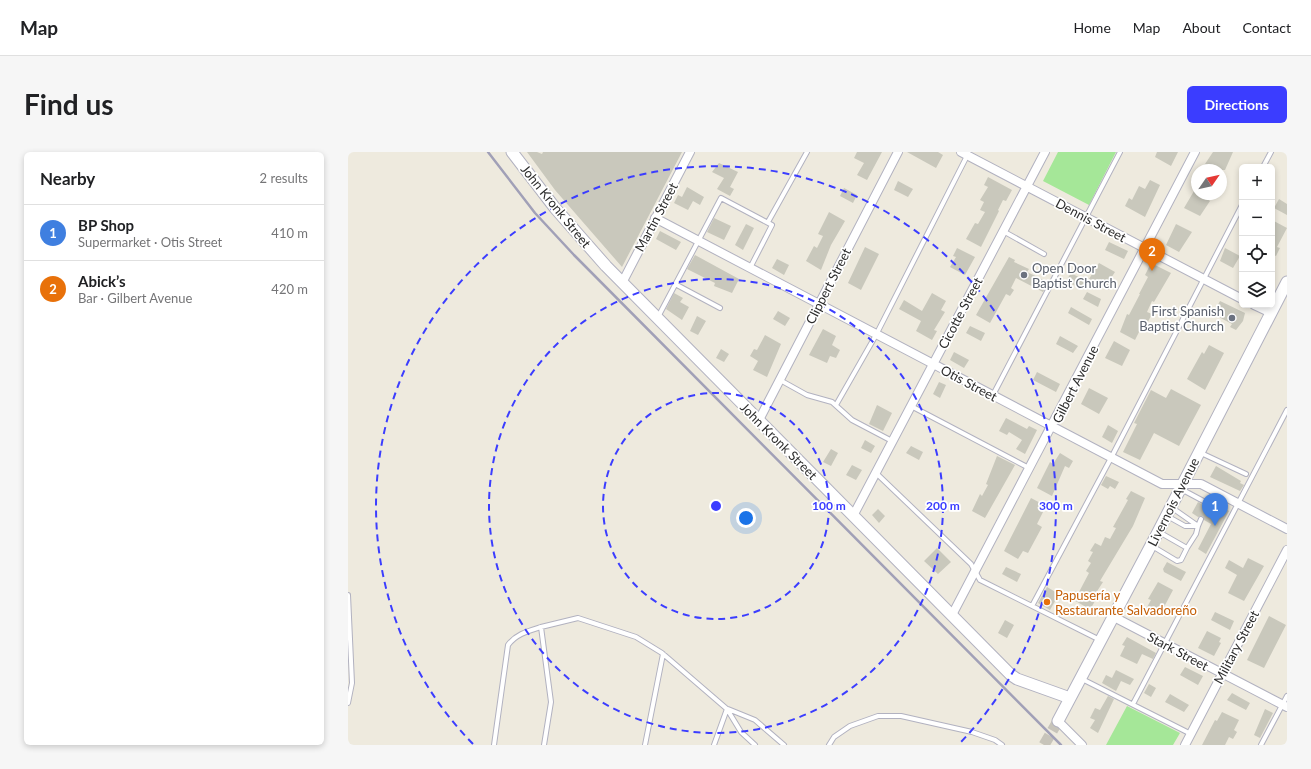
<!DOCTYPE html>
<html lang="en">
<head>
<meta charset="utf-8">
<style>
  body { margin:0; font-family:Lato,sans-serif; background:#f6f6f6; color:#202124 }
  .controls { position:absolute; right:12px; top:12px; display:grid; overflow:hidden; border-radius:6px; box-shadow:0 2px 6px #0003 }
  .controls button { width:36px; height:36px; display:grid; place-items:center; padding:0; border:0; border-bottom:1px solid #e0e0e0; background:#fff; color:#202124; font:20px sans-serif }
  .compass { position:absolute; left:843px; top:12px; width:36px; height:36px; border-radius:50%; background:#fff; box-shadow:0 2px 6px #0003; rotate:56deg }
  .you { position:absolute; left:398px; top:366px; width:14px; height:14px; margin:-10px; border:3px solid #fff; border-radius:50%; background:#1a73e8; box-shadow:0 0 0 6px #1a73e833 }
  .badge { display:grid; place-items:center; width:26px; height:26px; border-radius:50%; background:#3b3dff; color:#fff; font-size:13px; font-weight:700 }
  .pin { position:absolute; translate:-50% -33px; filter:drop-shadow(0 1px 2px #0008) }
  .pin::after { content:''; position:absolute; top:21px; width:14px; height:12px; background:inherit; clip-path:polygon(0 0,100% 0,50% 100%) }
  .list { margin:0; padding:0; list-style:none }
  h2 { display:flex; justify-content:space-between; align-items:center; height:52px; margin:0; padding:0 16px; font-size:17px }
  h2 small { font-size:13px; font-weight:400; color:#757577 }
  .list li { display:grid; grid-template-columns:26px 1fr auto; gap:12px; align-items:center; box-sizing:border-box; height:56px; padding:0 16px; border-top:1px solid #e0e0e0 }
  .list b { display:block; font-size:15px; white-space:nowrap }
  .list p { margin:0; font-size:13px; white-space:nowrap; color:#757577 }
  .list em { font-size:13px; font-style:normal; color:#757577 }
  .icon { flex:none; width:22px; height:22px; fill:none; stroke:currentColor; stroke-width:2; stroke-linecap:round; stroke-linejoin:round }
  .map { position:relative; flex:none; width:939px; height:593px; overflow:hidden; border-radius:6px }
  header { display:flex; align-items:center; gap:24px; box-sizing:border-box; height:56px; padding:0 20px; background:#fff; border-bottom:1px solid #e0e0e0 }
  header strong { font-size:19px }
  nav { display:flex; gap:22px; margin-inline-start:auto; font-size:14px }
  .intro { display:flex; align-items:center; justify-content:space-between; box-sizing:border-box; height:96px; padding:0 24px }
  h1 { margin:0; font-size:28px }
  .button { padding:10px 18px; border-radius:6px; background:#3b3dff; color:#fff; font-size:14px; font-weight:700 }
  main { display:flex; gap:24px; padding:0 24px }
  aside { flex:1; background:#fff; border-radius:6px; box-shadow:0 2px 6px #0003 }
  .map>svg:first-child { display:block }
  .green { fill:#a5e798 }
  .building { fill:#c9c8bc }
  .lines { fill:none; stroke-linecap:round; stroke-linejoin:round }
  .secondary-tunnel { stroke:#c7c4ba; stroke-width:11; stroke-dasharray:11 5.5; stroke-linecap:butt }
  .lane-casing { stroke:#b2b2c0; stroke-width:6 }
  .street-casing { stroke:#b2b2c0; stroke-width:10 }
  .secondary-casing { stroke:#b2b2c0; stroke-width:13 }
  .lane { stroke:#fff; stroke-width:4 }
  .street { stroke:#fff; stroke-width:8 }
  .secondary { stroke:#fff; stroke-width:11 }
  .rail { stroke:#a1a0b7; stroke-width:2.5 }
  .ring { fill:none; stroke:#3b3dff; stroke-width:2; stroke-dasharray:7 5 }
  .worship-dot { fill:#6b7280; stroke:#fff; stroke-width:1.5 }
  .food-dot { fill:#e8710a; stroke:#fff; stroke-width:1.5 }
  .labels { text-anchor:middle; stroke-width:3.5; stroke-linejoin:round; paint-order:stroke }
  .street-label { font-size:13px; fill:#2c2c2c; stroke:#fff }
  .worship-label { font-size:13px; fill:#5b616d; stroke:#fff; text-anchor:start }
  .food-label { font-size:13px; fill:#c56008; stroke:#fff; text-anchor:start }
  .centre { fill:#3b3dff; stroke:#fff; stroke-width:2 }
  .ring-label { font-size:12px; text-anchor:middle; font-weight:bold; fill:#3b3dff; stroke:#fff; stroke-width:3.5; stroke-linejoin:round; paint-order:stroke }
</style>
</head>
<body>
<header>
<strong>Map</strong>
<nav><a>Home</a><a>Map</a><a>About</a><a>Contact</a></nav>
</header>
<div class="intro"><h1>Find us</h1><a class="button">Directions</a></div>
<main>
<aside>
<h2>Nearby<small>2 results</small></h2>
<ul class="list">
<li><span class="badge" style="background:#3f7fe0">1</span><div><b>BP Shop</b><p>Supermarket · Otis Street</p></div><em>410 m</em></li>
<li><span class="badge" style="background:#e8710a">2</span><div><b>Abick’s</b><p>Bar · Gilbert Avenue</p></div><em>420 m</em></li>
</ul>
</aside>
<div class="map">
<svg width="939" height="593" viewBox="0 0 939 593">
  <rect width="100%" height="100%" fill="#eeeade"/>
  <!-- green -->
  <path class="green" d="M 710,0 L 768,0 L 741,53 L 695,29 Z
    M 779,554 L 832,581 L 825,593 L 758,593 Z"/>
  <!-- building -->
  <path class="building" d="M 179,0 L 189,0 L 194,2 L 195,0 L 334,0 L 274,115 L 207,38 Z
    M 509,0 L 534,0 L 519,28 L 509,23 L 516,11 L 506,6 Z
    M 559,0 L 590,0 L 595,3 L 588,16 Z
    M 809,0 L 830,0 L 823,14 L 807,5 Z
    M 865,0 L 885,0 L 877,18 L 853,18 Z
    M 371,11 L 390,20 L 382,35 L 386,37 L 382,44 L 369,37 L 376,26 L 364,20 Z
    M 640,25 L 664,38 L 658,49 L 655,48 L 650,58 L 651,59 L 633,95 L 618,87 L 627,71 L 630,72 L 637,60 L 632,58 L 636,50 L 632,48 L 640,35 L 636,33 Z
    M 802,28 L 812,33 L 797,65 L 777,54 L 781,46 L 784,48 L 791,34 L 797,37 Z
    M 550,29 L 565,37 L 560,45 L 546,38 Z
    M 339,35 L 356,45 L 352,53 L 345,49 L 340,58 L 326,51 L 330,43 L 334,45 Z
    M 496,36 L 509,43 L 505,51 L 492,44 Z
    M 846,39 L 862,49 L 852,64 L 836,56 Z
    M 931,47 L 939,52 L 939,63 L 926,56 Z
    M 481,60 L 497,69 L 483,93 L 473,118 L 458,109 L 466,94 L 469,96 L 475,84 L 470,82 Z
    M 366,66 L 383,74 L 376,88 L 359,80 Z
    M 924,68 L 939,76 L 929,95 L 932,96 L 928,104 L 925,103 L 924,105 Z
    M 398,72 L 406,76 L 395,98 L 387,93 Z
    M 828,72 L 844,80 L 831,100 L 818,93 Z
    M 312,79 L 333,90 L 328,98 L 308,87 Z
    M 761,90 L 780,99 L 776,107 L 757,98 Z
    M 517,95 L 531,102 L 513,138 L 500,131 Z
    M 609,96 L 627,105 L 617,123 L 602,115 L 608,105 L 605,104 Z
    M 877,96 L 892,104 L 885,116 L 872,109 Z
    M 347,103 L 391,127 L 384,141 L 366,134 L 367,131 L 339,117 Z
    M 661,105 L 667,108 L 666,110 L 681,117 L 679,120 L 700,130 L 695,140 L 668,126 L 663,136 L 666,138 L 662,144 L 658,142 L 642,171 L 628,163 Z
    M 429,107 L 441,113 L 436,123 L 424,116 Z
    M 751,111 L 767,120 L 761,129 L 765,131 L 761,138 L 741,127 Z
    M 803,111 L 823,121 L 806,150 L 804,149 L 799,160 L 804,162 L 795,179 L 792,178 L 787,188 L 772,180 L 779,162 L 781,163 L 792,142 L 791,142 L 800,125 L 797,123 Z
    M 723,121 L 738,129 L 734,137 L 718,129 Z
    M 739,140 L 753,147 L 750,155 L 735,147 Z
    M 326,141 L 335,146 L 332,150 L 341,155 L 334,168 L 318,157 Z
    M 584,141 L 598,149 L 593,158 L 597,160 L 586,178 L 589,179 L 584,188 L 568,179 L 573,169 L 551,157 L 556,148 L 574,159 Z
    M 872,149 L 897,161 L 895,169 L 888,178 L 882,175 L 884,172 L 865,162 Z
    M 723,155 L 744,167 L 741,173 L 720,161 Z
    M 430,159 L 442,166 L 437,174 L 425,167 Z
    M 349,164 L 358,169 L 350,183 L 342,179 Z
    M 622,174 L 637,181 L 633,189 L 618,181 Z
    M 475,177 L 488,184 L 484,193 L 492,198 L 488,206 L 482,204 L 479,211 L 461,203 Z
    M 417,183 L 433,192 L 419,225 L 405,218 L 410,209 L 402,204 L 406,197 L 409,198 Z
    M 712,184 L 730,194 L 725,201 L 708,192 Z
    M 766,189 L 782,198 L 774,214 L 757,206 Z
    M 861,193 L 876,201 L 857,238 L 839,227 L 854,200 L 856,202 Z
    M 373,197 L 381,202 L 376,210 L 368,206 Z
    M 606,200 L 621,208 L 616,216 L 602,208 Z
    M 689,220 L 712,232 L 708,240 L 685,228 Z
    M 591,230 L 598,233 L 592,246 L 585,242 Z
    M 741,236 L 760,246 L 751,262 L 733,252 Z
    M 823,237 L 853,253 L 831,294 L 806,281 L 792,308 L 775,300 L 789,272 L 786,271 L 803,238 L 818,246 Z
    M 529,253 L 544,261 L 535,279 L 521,272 Z
    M 658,266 L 679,277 L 681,274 L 689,278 L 677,302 L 668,297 L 674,288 L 661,280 L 659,283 L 651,279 Z
    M 760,273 L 770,279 L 764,291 L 754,285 Z
    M 517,288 L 527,294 L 523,301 L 513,296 Z
    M 563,294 L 575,300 L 571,308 L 558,301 Z
    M 483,297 L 490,301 L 483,314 L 475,310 Z
    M 712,301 L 725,309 L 721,316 L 717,314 L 704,344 L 689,336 L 702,310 L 705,312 Z
    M 649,304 L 667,313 L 637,366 L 624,359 L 632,342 L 634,344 L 640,333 L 638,332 Z
    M 504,313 L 514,318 L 508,328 L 498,323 Z
    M 868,314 L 893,329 L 892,331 L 896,333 L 892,339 L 862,325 Z
    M 758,324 L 771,330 L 767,337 L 762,334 L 760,337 L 753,333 Z
    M 783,339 L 797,346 L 785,374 L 752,429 L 755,430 L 744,447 L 747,449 L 743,456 L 738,455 L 724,447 L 728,439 L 731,440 L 741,421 L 738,419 L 743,411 L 740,409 L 745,400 L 742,399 L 747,391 L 753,394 L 757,385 L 762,387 L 768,376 L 765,375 L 780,348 L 778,347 Z
    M 683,346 L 698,354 L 689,372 L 694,375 L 680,401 L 675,399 L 670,407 L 656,399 Z
    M 850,350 L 857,354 L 859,358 L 863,357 L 869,361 L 873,354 L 881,359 L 858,402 L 850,397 L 863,372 L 856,368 L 855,364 L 850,365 L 844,361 Z
    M 530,357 L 537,364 L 531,371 L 524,363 Z
    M 589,396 L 603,410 L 590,422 L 576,409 Z
    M 900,406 L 916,414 L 896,449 L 880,441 L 889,423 L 877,416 L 881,408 L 895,416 Z
    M 819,410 L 838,420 L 833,429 L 816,420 L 815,417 Z
    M 658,415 L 673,422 L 669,430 L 654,422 Z
    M 810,430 L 825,438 L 816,455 L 814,454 L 809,463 L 798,457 L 803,448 L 800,447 Z
    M 699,435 L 711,442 L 702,458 L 690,451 Z
    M 867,460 L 886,469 L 882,478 L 863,468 Z
    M 921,464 L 938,473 L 916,516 L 899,508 Z
    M 657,468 L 666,473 L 659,486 L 650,481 Z
    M 859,479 L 873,486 L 871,490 L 873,491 L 866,504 L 850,496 Z
    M 779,485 L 808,501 L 805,507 L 794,502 L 789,512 L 772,504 L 777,494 L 774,493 Z
    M 837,515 L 855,524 L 850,533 L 832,523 Z
    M 768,518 L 786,527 L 782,533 L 773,529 L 768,539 L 754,531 L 758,523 L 764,526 Z
    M 801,532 L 808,536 L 803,545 L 796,541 Z
    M 884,541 L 902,551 L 898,558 L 879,548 Z
    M 822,542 L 841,553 L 836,560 L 817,550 Z
    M 760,544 L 766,547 L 750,581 L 742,576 L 747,568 L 742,566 L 747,556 L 752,558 Z
    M 917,557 L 925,561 L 912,586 L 906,583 Z
    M 874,560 L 891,568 L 886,578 L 889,580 L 885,587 L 881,585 L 877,593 L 854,593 L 867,568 L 869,569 Z"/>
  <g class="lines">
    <!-- secondary-tunnel -->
    <path class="secondary-tunnel" d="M 696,593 L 710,569"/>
    <!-- lane casing -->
    <g class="lane-casing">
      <path id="lane" d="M 915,15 L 923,0
        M 420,70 L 459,0
        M 655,79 L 696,102
        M 327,132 L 372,156
        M 310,165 L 373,46 L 424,73 L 402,116
        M 432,228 L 459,243 L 484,250 L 504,268 L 544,289
        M 645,243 L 772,0
        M 488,253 L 528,183 L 620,2
        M 563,254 L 681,316
        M 853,301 L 898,322
        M 528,321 L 623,412 L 632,428 L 752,488
        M 833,337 L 861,352
        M 860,355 L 868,340
        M 819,364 L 837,374 L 850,374 L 853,367
        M 811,380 L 839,396 L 848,382 L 850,374 L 823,355
        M 804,394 L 829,409 L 833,408 L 839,396
        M 0,443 L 4,531 L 0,551
        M 684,454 L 763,306 L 894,53
        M 734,527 L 843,582
        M 785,552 L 939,258
        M 380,557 L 407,568 L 436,593
        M 146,593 L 160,493 C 168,482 180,479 193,475
        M 196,593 L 203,550 L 193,475 L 230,466 L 288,485 L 314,501 L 379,557 L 393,580 L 407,593
        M 297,593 L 315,502
        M 366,593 L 379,557
        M 481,593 L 486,585 L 502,574 L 530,564 L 553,564 L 624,580 L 647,588 L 654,593
        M 913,593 L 939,544"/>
    </g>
    <!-- street casing -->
    <g class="street-casing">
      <path id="street" d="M 613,0 L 894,147
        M 307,66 L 814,332 L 853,332 L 939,377
        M 274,131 L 342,0
        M 906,153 L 923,161
        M 411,268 L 550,0
        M 505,364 L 697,0
        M 604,463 L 847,0
        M 764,464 L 939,555
        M 710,569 L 734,593
        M 837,593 L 939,398"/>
    </g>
    <!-- secondary casing -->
    <g class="secondary-casing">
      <path id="secondary" d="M 164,0 L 207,56 L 258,114 L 663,523 L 669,527 L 722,546
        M 710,569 L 809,382 L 939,130"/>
    </g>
    <!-- lane -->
    <use href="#lane" class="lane"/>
    <!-- street -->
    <use href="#street" class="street"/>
    <!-- secondary -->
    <use href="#secondary" class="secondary"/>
    <!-- rail -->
    <path class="rail" d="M 140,0 L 187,61 L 226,103 L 713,593"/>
  </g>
  <!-- distance rings -->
  <g class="ring">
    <circle cx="368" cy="354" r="113"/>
    <circle cx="368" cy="354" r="227"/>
    <path d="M125 592A340 340 0 1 1 611 592"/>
  </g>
  <!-- markers -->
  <g class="worship-dot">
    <circle cx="676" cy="123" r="4"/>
    <circle cx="884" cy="166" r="4"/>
  </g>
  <circle class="food-dot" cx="699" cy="450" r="4"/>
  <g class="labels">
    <!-- street labels -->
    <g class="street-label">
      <text transform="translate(208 54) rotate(51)" y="5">John Kronk Street</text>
      <text transform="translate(308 65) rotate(-62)" y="5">Martin Street</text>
      <text transform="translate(743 68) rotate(28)" y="5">Dennis Street</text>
      <text transform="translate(480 134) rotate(-63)" y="5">Clippert Street</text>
      <text transform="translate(612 161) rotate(-62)" y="5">Cicotte Street</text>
      <text transform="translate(621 231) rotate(28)" y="5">Otis Street</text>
      <text transform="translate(727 232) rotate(-63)" y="5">Gilbert Avenue</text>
      <text transform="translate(431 289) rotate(45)" y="5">John Kronk Street</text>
      <text transform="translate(825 350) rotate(-63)" y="5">Livernois Avenue</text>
      <text transform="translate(888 495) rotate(-62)" y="5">Military Street</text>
      <text transform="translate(830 499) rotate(28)" y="5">Stark Street</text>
    </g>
    <!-- worship labels -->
    <g class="worship-label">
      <text x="684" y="121">Open Door<tspan x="684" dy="15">Baptist Church</tspan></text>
      <text x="876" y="164" text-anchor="end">First Spanish<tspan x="876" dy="15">Baptist Church</tspan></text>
    </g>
    <!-- food labels -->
    <g class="food-label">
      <text x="707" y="448">Papusería y<tspan x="707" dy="15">Restaurante Salvadoreño</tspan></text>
    </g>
  </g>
  <circle cx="368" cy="354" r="6" class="centre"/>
  <g class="ring-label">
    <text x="481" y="358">100 m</text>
    <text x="595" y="358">200 m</text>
    <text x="708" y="358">300 m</text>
  </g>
</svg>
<div class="controls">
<button>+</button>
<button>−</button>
<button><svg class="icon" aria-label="locate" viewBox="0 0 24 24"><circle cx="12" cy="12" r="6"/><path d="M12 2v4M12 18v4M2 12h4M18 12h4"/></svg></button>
<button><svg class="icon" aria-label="layers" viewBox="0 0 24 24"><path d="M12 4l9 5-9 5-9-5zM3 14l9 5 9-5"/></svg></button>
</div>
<svg class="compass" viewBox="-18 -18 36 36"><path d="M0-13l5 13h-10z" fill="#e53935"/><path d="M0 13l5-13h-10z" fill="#757577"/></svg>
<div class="you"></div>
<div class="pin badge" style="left:867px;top:374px;background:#3f7fe0">1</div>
<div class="pin badge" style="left:804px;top:119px;background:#e8710a">2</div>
</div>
</main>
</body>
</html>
